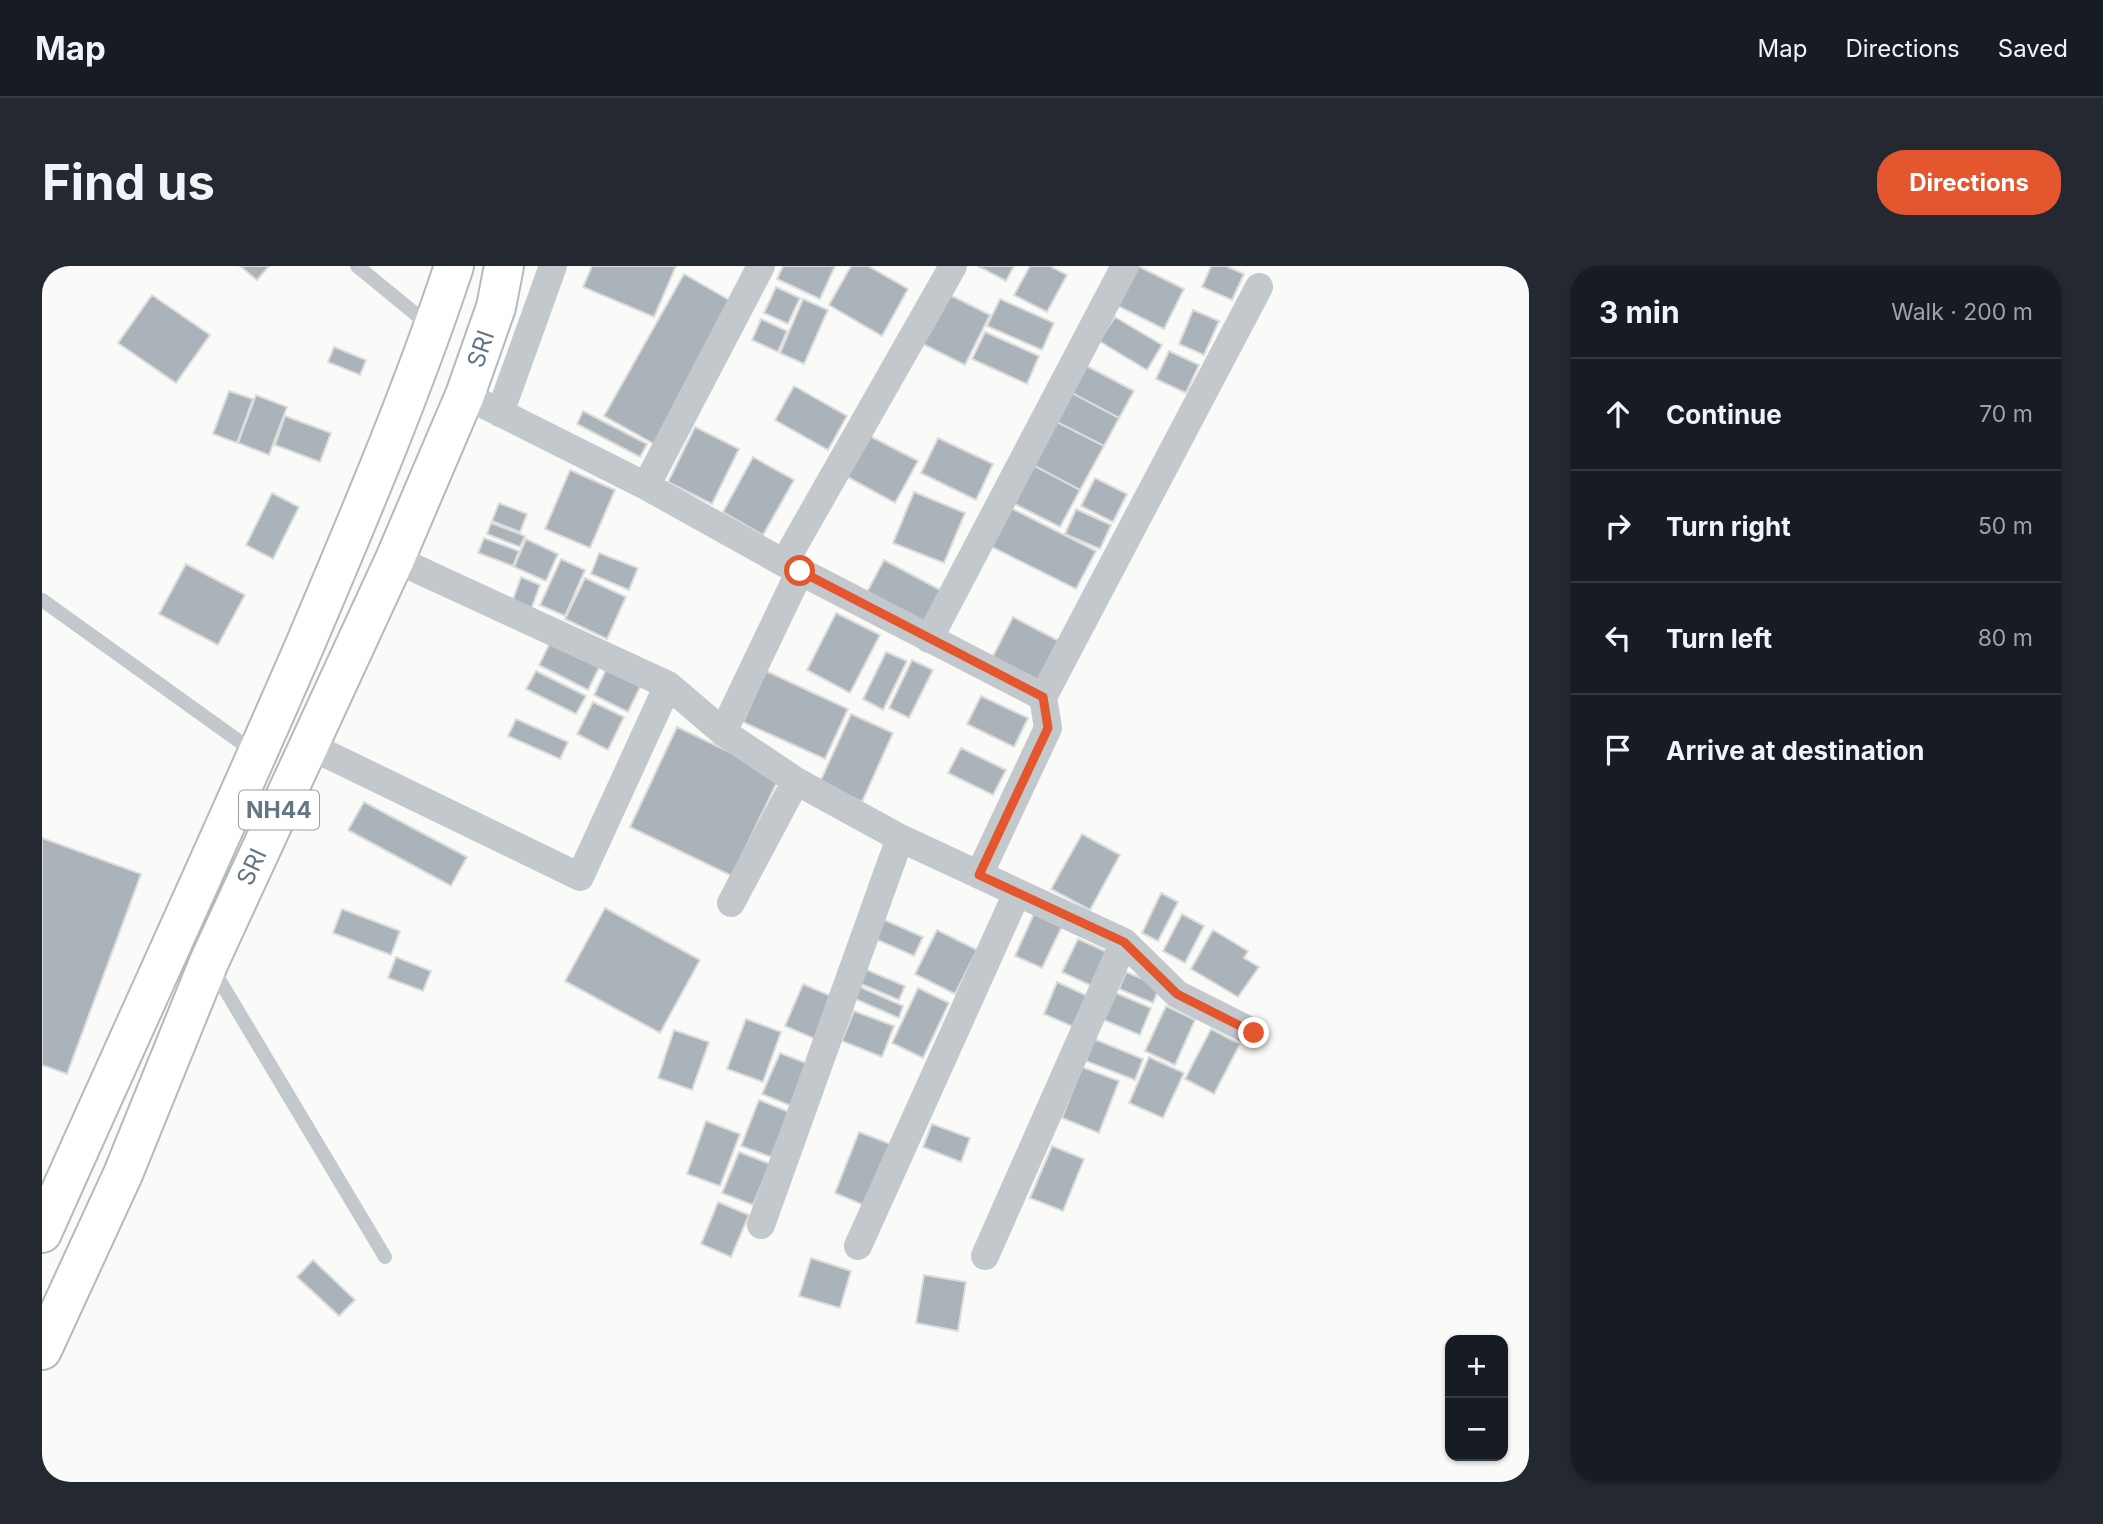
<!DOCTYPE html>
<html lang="en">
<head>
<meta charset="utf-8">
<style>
  body { margin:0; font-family:Inter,sans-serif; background:#242831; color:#f1f3f6 }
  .controls { position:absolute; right:21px; bottom:21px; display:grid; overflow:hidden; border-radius:14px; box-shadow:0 2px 5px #0004 }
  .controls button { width:63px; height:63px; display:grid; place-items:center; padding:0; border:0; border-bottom:2px solid #363941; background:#171b24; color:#f1f3f6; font:35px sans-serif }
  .stop { position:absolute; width:21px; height:21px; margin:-16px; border:5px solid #e4572e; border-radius:50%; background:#fff }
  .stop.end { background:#e4572e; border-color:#fff; box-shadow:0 2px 7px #0008 }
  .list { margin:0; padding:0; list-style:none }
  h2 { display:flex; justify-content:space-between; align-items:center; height:91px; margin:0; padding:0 28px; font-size:30px }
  h2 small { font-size:23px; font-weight:400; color:#9ea1a6 }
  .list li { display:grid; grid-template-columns:46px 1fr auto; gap:21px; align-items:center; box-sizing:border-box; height:112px; padding:0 28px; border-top:2px solid #363941 }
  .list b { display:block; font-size:26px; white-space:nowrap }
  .list em { font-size:23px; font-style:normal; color:#9ea1a6 }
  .icon { flex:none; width:38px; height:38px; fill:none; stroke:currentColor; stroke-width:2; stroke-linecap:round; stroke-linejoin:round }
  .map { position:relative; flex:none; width:1487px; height:1216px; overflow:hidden; border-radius:28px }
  header { display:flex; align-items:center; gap:42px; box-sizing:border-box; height:98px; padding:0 35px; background:#171b24; border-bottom:2px solid #363941 }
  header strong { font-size:33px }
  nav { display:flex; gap:38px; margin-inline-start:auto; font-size:24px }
  .intro { display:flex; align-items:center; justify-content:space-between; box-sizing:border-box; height:168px; padding:0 42px }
  h1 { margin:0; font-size:49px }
  .button { padding:18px 32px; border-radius:28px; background:#e4572e; color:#fff; font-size:24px; font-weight:700 }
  main { display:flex; gap:42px; padding:0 42px }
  aside { flex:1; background:#171b24; border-radius:28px; box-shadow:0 2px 5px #0004 }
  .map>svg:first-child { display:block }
  .building { fill:#aab3b9; stroke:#dcdcda; stroke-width:2 }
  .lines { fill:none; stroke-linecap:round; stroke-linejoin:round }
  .highway-casing { stroke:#b4b9bd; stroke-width:42 }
  .lane { stroke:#c3c8cc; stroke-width:14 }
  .street { stroke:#c3c8cc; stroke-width:28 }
  .highway { stroke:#fff; stroke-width:38 }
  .route { stroke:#e4572e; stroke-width:9 }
  .labels { text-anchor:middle; stroke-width:7; stroke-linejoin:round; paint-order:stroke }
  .shield { fill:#fff; stroke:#939fa8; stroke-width:2 }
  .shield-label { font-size:23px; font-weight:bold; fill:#657683 }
  .street-label { font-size:24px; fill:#657683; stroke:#fff }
</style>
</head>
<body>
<header>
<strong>Map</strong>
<nav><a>Map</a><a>Directions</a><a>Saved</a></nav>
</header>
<div class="intro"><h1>Find us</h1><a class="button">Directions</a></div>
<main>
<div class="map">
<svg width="1487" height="1216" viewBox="0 0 1487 1216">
  <rect width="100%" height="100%" fill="#fafaf8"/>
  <!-- building -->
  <path class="building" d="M 198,0 L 227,0 L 215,14 Z
    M 550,0 L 634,0 L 612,51 L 541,21 Z
    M 741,0 L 793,0 L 778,33 L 735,13 Z
    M 809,0 L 826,0 L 866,23 L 840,70 L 787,39 Z
    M 936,0 L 972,0 L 964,15 Z
    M 988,0 L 1008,0 L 1025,9 L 1005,46 L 972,29 Z
    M 1096,0 L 1142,23 L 1122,63 L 1068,36 Z
    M 1169,0 L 1184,0 L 1202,8 L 1190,34 L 1160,21 Z
    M 642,8 L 694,38 L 614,179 L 562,150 Z
    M 734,21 L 758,32 L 746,58 L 722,47 Z
    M 900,25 L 948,49 L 923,99 L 875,75 Z
    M 110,29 L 168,69 L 134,117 L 76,77 Z
    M 761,33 L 786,44 L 762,98 L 738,87 Z
    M 958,33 L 1012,57 L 1000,84 L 945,60 Z
    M 1151,44 L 1177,55 L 1162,89 L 1137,78 Z
    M 1073,51 L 1120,79 L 1105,104 L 1057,75 Z
    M 719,53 L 745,65 L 736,86 L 710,74 Z
    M 943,66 L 997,90 L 985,118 L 930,93 Z
    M 292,81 L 324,94 L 318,109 L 286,96 Z
    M 1127,85 L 1157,99 L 1144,127 L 1114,113 Z
    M 1043,99 L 1092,125 L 1077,152 L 1028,126 Z
    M 752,120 L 805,150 L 786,184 L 733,154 Z
    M 187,125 L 211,133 L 195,177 L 171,168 Z
    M 1028,126 L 1077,152 L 1062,180 L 1013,155 Z
    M 214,129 L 245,141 L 227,189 L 196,177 Z
    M 541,145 L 605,178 L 598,191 L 535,158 Z
    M 243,150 L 289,167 L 278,196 L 233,179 Z
    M 1013,155 L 1062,180 L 1038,224 L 991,199 Z
    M 653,161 L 697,183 L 670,238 L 626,216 Z
    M 824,168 L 876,195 L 853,237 L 802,209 Z
    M 896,172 L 951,198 L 934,234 L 879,207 Z
    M 711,191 L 752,214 L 721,269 L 681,246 Z
    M 991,199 L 1038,224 L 1018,261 L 973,238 Z
    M 528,204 L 573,224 L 548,282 L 503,263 Z
    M 1053,212 L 1085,228 L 1071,256 L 1039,240 Z
    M 872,226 L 923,247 L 902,297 L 851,277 Z
    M 230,227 L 257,241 L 231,293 L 204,279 Z
    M 457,237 L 485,248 L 478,266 L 450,255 Z
    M 965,240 L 1054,285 L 1034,323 L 946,279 Z
    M 1034,243 L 1069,259 L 1058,283 L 1023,268 Z
    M 449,257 L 483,270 L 478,281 L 445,268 Z
    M 442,272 L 477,285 L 471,300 L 436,287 Z
    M 484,273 L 516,288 L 504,315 L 472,301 Z
    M 557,287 L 596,302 L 587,324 L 549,308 Z
    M 519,293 L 543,304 L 523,350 L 498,339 Z
    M 842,294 L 902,326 L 885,359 L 825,326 Z
    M 144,298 L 203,329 L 176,379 L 117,348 Z
    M 479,311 L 498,319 L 487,349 L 468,342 Z
    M 543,312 L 584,331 L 565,373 L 523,353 Z
    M 794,347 L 838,369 L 808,427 L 765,404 Z
    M 971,351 L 1019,376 L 996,421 L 948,396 Z
    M 511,371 L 560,396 L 546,424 L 497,399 Z
    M 844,386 L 865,395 L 841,444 L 821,433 Z
    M 870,394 L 891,404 L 867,452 L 847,442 Z
    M 568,395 L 599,419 L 586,446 L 552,429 Z
    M 494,405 L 544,430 L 534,448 L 484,423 Z
    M 724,405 L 806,443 L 783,493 L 701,456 Z
    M 939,430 L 986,452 L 972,481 L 925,458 Z
    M 551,436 L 582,451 L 566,484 L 535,468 Z
    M 809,448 L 851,467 L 820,536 L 778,516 Z
    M 474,453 L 526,476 L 518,493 L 466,470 Z
    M 635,461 L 738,510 L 690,610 L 588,561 Z
    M 919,482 L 964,504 L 951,529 L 906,507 Z
    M 322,536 L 425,591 L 409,620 L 306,564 Z
    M 1040,568 L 1078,589 L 1048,644 L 1009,623 Z
    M 0,572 L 99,608 L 25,808 L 0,799 Z
    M 1119,627 L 1136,636 L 1116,675 L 1100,667 Z
    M 995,641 L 1023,654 L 1000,702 L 973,690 Z
    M 563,642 L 658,694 L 618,767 L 523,715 Z
    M 300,643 L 358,665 L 349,689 L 291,667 Z
    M 1140,648 L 1162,660 L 1143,697 L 1121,685 Z
    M 838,652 L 881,671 L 872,690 L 829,671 Z
    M 895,664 L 935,684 L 913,728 L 873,708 Z
    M 1171,664 L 1206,685 L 1202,692 L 1217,701 L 1196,731 L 1149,703 Z
    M 1036,673 L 1067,687 L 1052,721 L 1020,706 Z
    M 354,691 L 389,705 L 381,725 L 346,712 Z
    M 818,701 L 863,720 L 857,734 L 812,715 Z
    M 1084,706 L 1118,720 L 1111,737 L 1077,723 Z
    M 1015,716 L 1048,731 L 1034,762 L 1002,748 Z
    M 761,718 L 791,731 L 773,773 L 743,760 Z
    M 816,720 L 861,740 L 857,752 L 811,732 Z
    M 876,722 L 907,737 L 881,792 L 850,777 Z
    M 1074,727 L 1109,742 L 1098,769 L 1062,754 Z
    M 1124,740 L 1153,754 L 1133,799 L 1103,785 Z
    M 812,745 L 852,760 L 840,791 L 800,775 Z
    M 704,753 L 739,766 L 721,816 L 685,803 Z
    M 1169,763 L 1198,778 L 1172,828 L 1143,813 Z
    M 632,764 L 667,776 L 650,824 L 616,812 Z
    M 1052,773 L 1101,793 L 1093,814 L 1044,795 Z
    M 738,787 L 769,799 L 752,841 L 720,828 Z
    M 1107,791 L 1142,807 L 1121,852 L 1087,837 Z
    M 1040,801 L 1077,815 L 1057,867 L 1020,852 Z
    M 717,834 L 747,846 L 729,891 L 699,880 Z
    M 664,855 L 698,868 L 678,920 L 645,908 Z
    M 890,858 L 928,872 L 919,896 L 881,881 Z
    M 817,866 L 851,879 L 826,941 L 793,927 Z
    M 1010,880 L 1042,893 L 1021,945 L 988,932 Z
    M 697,886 L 728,898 L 711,939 L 680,927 Z
    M 676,936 L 707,949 L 689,991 L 659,978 Z
    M 769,992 L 809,1005 L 798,1042 L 757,1030 Z
    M 271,994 L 313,1034 L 297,1050 L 255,1011 Z
    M 882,1009 L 924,1016 L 916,1065 L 874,1057 Z"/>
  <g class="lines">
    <!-- highway casing -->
    <g class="highway-casing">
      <path id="highway" d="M 0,967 C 88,769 179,573 265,374 C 317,251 370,127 412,0
        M 0,1084 L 81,908 L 167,696 L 353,293 L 423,129 L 454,41 L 462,0"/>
    </g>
    <!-- lane -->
    <path class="lane" d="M 315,0 L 387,59
      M 0,334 L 215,488
      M 169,700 L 343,991"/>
    <!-- street -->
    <path class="street" d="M 423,129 L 604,220 L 742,297 L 1001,431 L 1217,21
      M 458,147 L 511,0
      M 604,220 L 719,0
      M 353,293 L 626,419 L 681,466 L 754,515 L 858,572 L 1082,676 L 1135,728 L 1212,767
      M 742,297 L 911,0
      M 887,373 L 1083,0
      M 681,466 L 758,305
      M 266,479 L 538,611 L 626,419
      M 937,609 L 1006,462 L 1001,431
      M 689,637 L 754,515
      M 719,959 L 858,572
      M 816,980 L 975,627
      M 943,990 L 1082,676"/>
    <!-- highway -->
    <use href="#highway" class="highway"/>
  </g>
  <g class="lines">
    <!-- route -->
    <path class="route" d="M 758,305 L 1001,431 L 1006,462 L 937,609 L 1082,676 L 1135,728 L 1212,767"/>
  </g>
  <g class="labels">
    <!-- shield labels -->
    <rect class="shield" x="197" y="524.5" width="80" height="39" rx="5"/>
    <g class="shield-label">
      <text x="237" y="552">NH44</text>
    </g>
    <!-- street labels -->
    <g class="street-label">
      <text transform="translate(439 83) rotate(-71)" y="8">SRI</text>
      <text transform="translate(210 601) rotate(-65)" y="8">SRI</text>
    </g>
  </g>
</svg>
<div class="controls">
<button>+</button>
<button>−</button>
</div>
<div class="stop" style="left:758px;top:305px"></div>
<div class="stop end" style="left:1212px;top:767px"></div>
</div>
<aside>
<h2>3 min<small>Walk · 200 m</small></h2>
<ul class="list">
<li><svg class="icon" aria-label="ahead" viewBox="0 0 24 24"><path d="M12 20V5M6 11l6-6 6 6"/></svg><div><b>Continue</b></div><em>70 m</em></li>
<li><svg class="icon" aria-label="right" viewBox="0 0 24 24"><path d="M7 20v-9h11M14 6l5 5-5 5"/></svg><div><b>Turn right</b></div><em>50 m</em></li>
<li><svg class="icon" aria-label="left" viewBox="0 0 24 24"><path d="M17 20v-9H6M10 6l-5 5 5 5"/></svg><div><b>Turn left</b></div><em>80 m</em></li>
<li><svg class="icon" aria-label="arrive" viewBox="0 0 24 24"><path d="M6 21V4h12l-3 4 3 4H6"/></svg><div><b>Arrive at destination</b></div></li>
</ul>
</aside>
</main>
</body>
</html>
